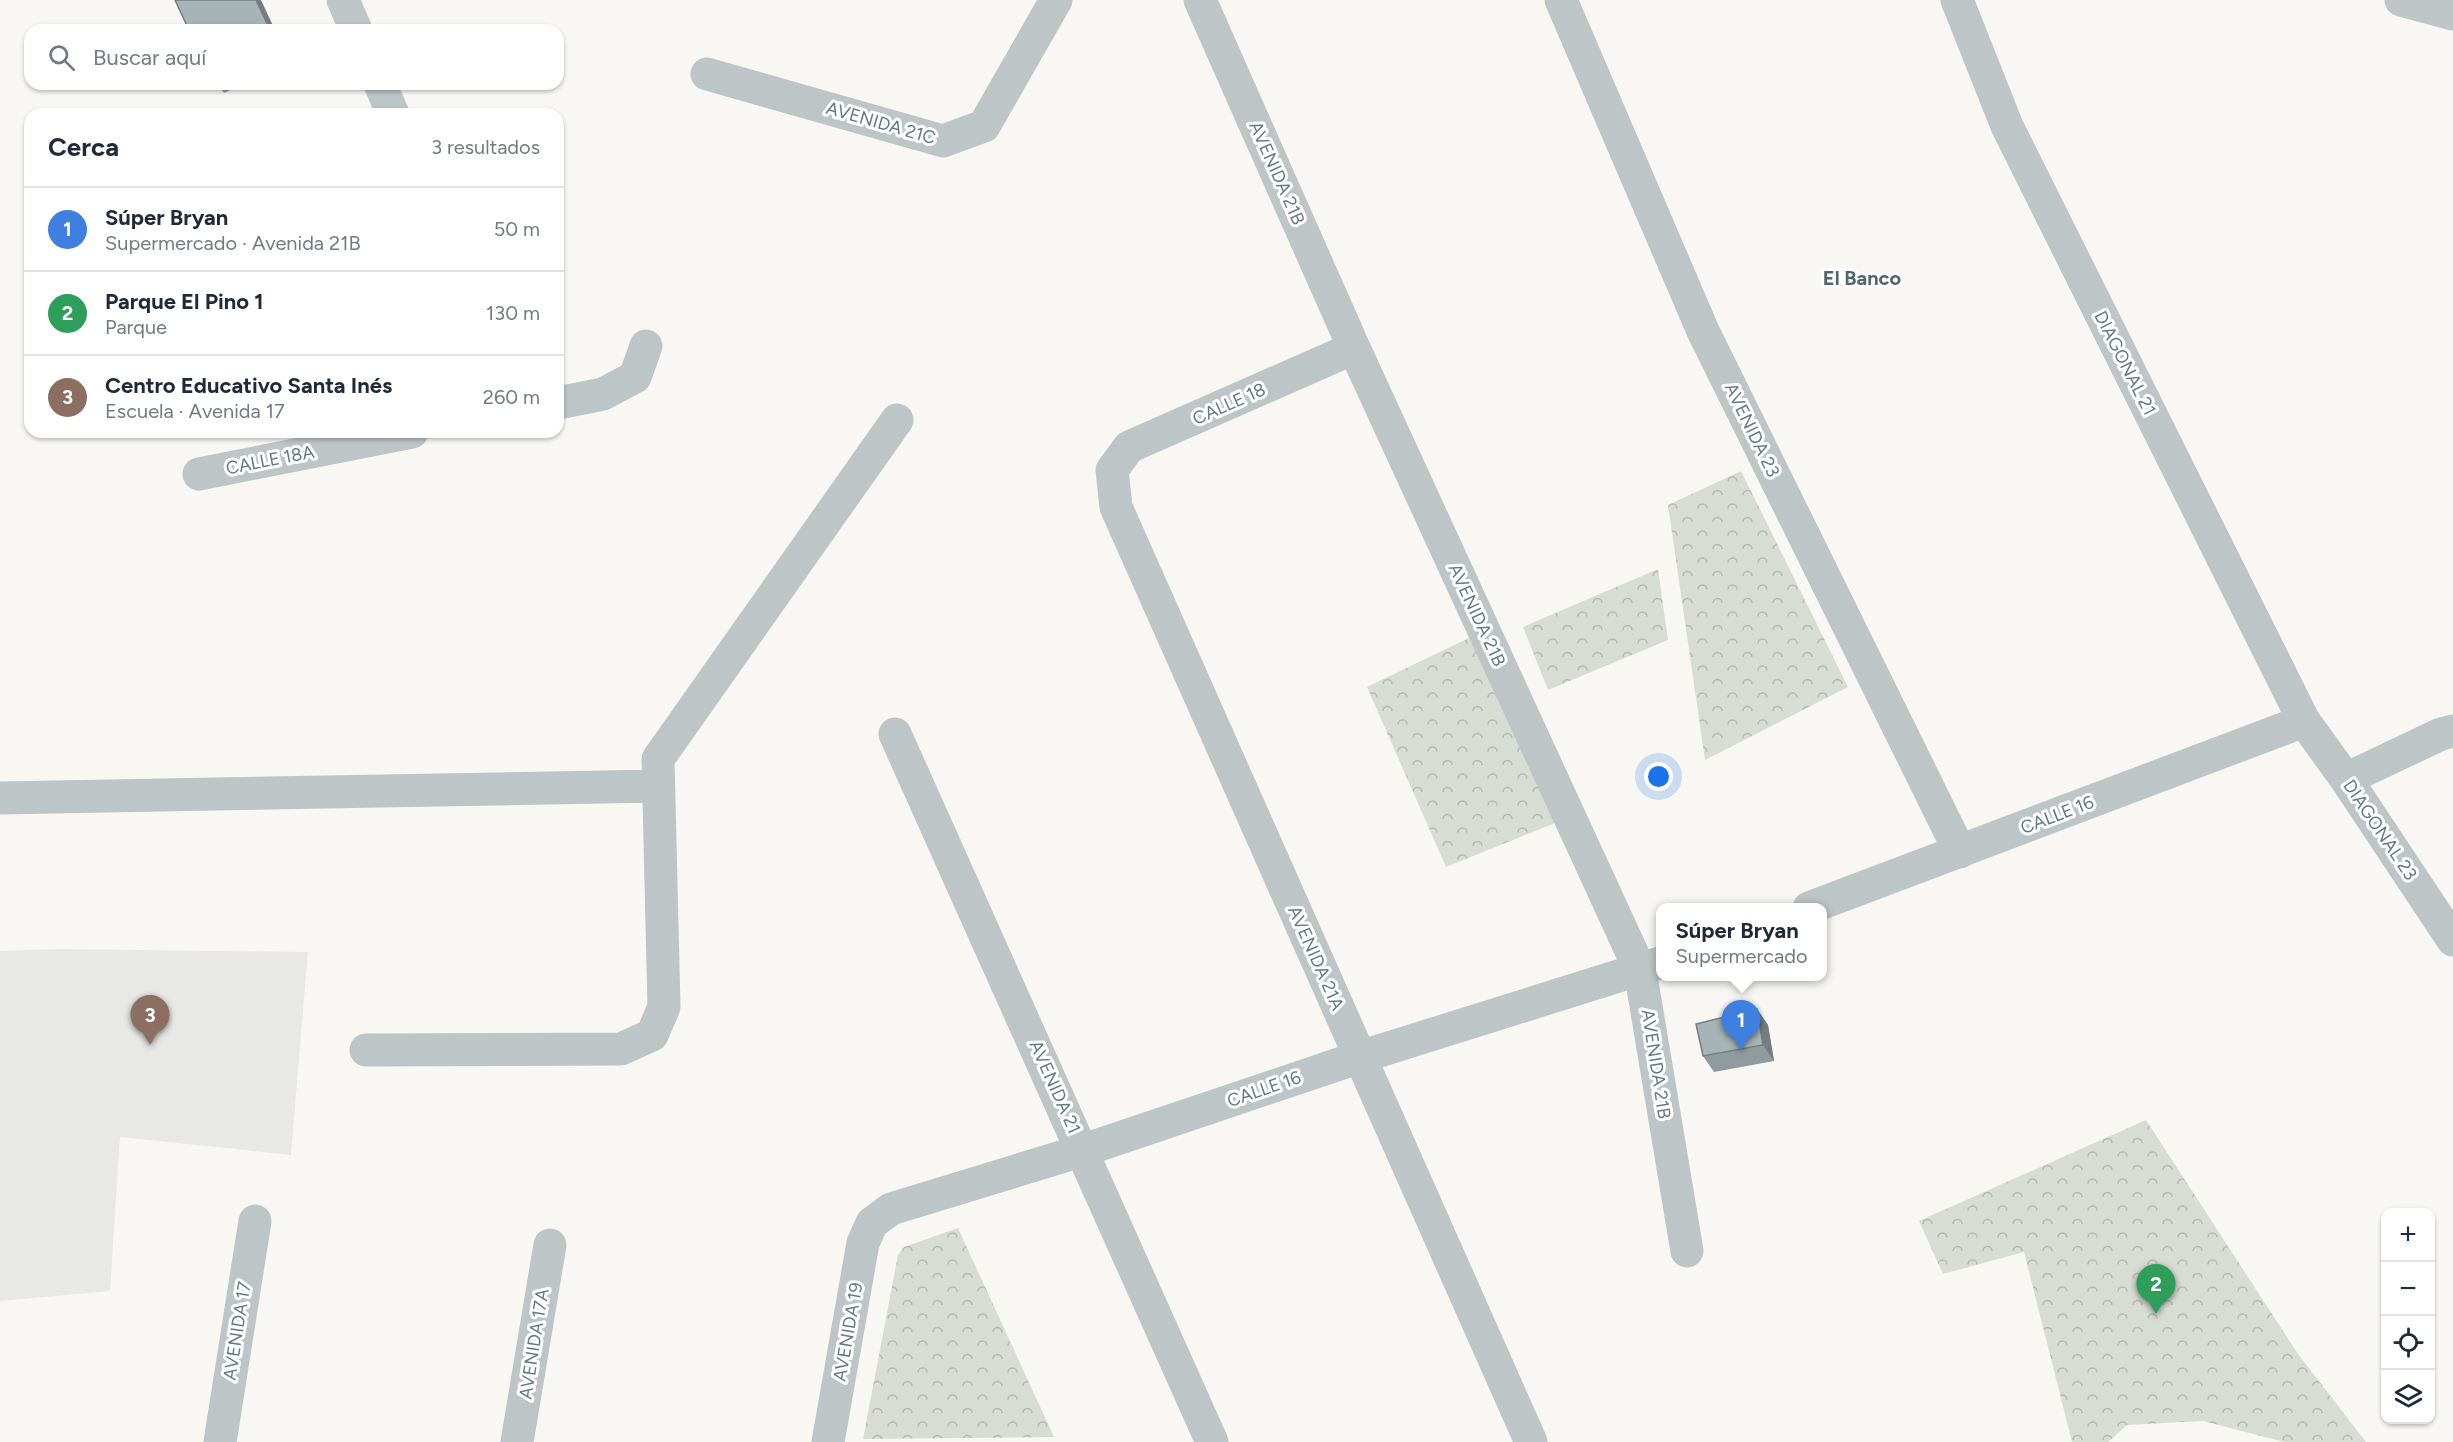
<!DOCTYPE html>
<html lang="es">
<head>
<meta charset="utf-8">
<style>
  body { margin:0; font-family:Figtree,sans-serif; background:#f2f2f3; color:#1f2937 }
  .controls { position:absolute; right:18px; bottom:18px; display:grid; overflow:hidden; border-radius:12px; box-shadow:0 2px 4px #0004 }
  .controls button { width:54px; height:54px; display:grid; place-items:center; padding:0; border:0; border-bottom:2px solid #e0e1e3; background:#fff; color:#1f2937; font:30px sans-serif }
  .you { position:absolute; left:1659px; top:777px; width:21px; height:21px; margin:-15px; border:4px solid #fff; border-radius:50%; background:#1a73e8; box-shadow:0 0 0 9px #1a73e833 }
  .badge { display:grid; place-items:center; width:39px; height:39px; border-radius:50%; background:#b45309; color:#fff; font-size:20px; font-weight:700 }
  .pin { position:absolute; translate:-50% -50px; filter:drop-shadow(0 2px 3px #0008) }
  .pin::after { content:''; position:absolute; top:32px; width:21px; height:18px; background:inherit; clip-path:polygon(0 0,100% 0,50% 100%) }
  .popup { position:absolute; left:1656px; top:903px; width:171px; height:78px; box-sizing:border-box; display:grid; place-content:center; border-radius:12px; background:#fff; filter:drop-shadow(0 2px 4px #0005); font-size:20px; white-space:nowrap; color:#747a83 }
  .popup b { font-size:22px; color:#1f2937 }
  .popup::after { content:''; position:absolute; left:50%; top:100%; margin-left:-12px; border:12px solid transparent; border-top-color:#fff }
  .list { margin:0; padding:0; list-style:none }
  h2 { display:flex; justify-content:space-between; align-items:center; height:78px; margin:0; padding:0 24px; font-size:26px }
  h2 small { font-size:20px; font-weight:400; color:#747a83 }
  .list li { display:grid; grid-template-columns:39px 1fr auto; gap:18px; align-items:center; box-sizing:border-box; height:84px; padding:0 24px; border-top:2px solid #e0e1e3 }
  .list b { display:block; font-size:22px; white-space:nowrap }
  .list p { margin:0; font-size:20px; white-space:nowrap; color:#747a83 }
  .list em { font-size:20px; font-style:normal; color:#747a83 }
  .icon { flex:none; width:33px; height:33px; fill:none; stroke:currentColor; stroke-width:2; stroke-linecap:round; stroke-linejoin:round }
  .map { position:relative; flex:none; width:2453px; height:1442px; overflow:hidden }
  .search { position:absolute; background:#fff; box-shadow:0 2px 4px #0004; left:24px; top:24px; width:540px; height:66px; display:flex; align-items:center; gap:15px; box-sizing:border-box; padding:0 21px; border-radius:18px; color:#747a83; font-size:22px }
  .panel { position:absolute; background:#fff; box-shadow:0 2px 4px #0004; left:24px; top:108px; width:540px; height:330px; border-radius:18px }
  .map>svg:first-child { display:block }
  .built { fill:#e8e9e7 }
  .park { fill:url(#park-crowns) }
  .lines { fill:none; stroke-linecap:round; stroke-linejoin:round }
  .minor { stroke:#bdc5c7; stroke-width:33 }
  .wall { fill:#8f9b9d }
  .shaded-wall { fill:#747e80 }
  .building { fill:#a6b4b7; stroke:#747e80; stroke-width:1.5 }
  .labels { text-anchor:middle; stroke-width:6; stroke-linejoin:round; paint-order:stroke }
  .street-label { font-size:18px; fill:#607a82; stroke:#fff }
  .neighbourhood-label { font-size:20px; font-weight:bold; fill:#53666c; stroke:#fff }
</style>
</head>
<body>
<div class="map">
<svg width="2453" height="1442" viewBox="0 0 2453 1442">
  <defs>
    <pattern id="park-crowns" width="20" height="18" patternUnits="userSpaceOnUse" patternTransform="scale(1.5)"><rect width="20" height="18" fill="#d8ddd3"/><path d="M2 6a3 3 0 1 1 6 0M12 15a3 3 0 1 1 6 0" fill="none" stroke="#b3b8b1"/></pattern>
  </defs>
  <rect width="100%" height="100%" fill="#f8f7f4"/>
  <!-- built -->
  <path class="built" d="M 58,949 L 308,952 L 291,1155 L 120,1137 L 110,1291 L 0,1301 L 0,951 Z"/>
  <!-- park -->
  <path class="park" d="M 1741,471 L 1848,687 L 1705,760 L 1668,505 Z
    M 1658,569 L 1668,640 L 1548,690 L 1523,627 Z
    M 1473,636 L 1555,823 L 1446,867 L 1367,687 Z
    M 2146,1120 L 2298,1354 L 2366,1442 L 2284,1442 L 2203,1421 L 2127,1425 L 2108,1442 L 2072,1442 L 2024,1252 L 1943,1274 L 1919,1221 Z
    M 958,1228 L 1054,1437 L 863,1439 L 898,1255 L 904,1247 Z"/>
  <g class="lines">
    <!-- minor -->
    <path class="minor" d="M 343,0 L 356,30
      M 1200,0 L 1354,348 L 1640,970 L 1687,1251
      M 1561,0 L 1703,331 L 1960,852
      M 1957,0 L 2007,126 L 2304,721 L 2346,779 L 2453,940
      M 2401,0 L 2453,14
      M 707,74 L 943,141 L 984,126 L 1056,0
      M 380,84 L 393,114
      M 1354,348 L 1129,447 L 1112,470 L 1116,507 L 1531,1442
      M 558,403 L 603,394 L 635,377 L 646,346
      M 199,474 L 412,432
      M 895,734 L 1212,1442
      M 2346,779 L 2441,734 L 2453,731
      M 0,798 L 657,786
      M 1809,908 L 2304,721
      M 366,1050 L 621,1049 L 652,1035 L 664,1007 L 658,759 L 897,420
      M 220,1442 L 255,1221
      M 517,1442 L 550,1245
      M 828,1442 L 863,1243 L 872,1223 L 891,1209 L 1084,1150 L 1360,1057 L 1660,963"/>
  </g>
  <!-- wall -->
  <path class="wall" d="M 218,84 L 243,84 L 224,93 Z
    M 1757,1009 L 1768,1025 L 1774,1061 L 1714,1072 L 1703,1056 Z"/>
  <!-- shaded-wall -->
  <path class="shaded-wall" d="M 256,0 L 261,0 L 275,30 L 270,30 Z
    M 1757,1009 L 1768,1025 L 1774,1061 L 1763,1045 Z"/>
  <!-- building -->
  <path class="building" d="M 175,0 L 256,0 L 270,30 L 189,30 Z
    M 1757,1009 L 1763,1045 L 1703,1056 L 1696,1024 Z"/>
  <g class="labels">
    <!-- street labels -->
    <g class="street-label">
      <text transform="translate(881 123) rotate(16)" y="6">AVENIDA 21C</text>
      <text transform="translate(1277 173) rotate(66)" y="6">AVENIDA 21B</text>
      <text transform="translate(2125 363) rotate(63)" y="6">DIAGONAL 21</text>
      <text transform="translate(1229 404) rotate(-24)" y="6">CALLE 18</text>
      <text transform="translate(1752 430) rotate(64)" y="6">AVENIDA 23</text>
      <text transform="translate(270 460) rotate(-11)" y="6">CALLE 18A</text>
      <text transform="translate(1477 615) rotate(65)" y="6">AVENIDA 21B</text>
      <text transform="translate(2057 815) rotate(-21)" y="6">CALLE 16</text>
      <text transform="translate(2380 830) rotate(56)" y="6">DIAGONAL 23</text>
      <text transform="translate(1316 958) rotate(66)" y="6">AVENIDA 21A</text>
      <text transform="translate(1656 1064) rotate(81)" y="6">AVENIDA 21B</text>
      <text transform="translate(1055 1087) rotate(66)" y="6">AVENIDA 21</text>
      <text transform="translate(1264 1089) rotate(-19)" y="6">CALLE 16</text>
      <text transform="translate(237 1331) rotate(-81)" y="6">AVENIDA 17</text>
      <text transform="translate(848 1332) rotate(-80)" y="6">AVENIDA 19</text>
      <text transform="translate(534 1344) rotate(-81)" y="6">AVENIDA 17A</text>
    </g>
    <!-- neighbourhood labels -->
    <g class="neighbourhood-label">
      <text x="1862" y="285">El Banco</text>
    </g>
  </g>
</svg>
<div class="controls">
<button>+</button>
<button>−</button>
<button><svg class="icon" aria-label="locate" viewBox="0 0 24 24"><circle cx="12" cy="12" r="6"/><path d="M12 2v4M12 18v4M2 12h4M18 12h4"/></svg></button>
<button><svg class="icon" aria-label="layers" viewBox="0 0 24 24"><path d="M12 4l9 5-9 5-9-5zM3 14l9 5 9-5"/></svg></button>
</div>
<div class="you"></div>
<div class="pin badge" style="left:1741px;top:1050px;background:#3f7fe0">1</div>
<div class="popup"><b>Súper Bryan</b>Supermercado</div>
<div class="pin badge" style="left:2156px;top:1314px;background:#2e9e5b">2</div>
<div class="pin badge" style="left:150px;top:1045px;background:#8d6e63">3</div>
<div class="search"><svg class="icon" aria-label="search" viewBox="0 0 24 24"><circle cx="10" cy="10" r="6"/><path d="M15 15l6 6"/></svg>Buscar aquí</div>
<section class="panel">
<h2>Cerca<small>3 resultados</small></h2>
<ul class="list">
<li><span class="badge" style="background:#3f7fe0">1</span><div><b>Súper Bryan</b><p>Supermercado · Avenida 21B</p></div><em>50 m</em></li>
<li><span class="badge" style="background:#2e9e5b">2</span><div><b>Parque El Pino 1</b><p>Parque</p></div><em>130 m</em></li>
<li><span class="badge" style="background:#8d6e63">3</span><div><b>Centro Educativo Santa Inés</b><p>Escuela · Avenida 17</p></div><em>260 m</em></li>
</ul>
</section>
</div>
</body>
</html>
